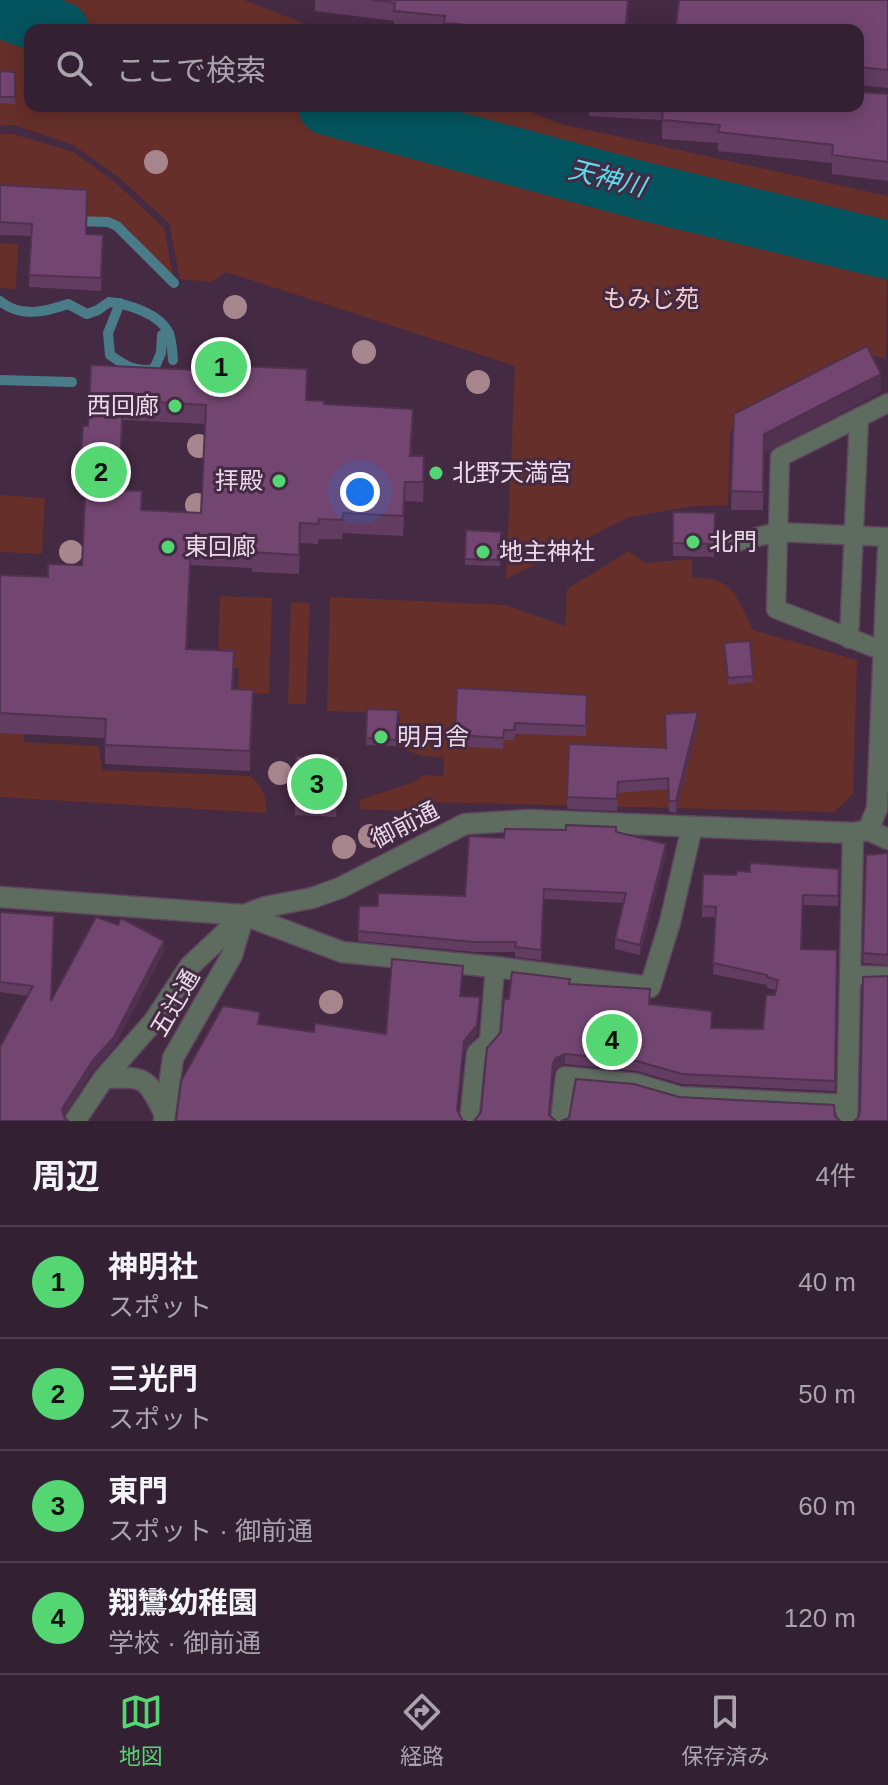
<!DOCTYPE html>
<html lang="ja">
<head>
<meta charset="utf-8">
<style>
  body { margin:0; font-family:Helvetica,"Noto Sans JP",sans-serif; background:#3b283a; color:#f1f3f6 }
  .you { position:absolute; left:360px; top:492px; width:28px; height:28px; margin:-20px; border:6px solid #fff; border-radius:50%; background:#1a73e8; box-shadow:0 0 0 12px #1a73e833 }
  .badge { display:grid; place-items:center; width:52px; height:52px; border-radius:50%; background:#54d672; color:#111; font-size:26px; font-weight:700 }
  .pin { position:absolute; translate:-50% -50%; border:4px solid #fff; box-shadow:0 2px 8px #0006 }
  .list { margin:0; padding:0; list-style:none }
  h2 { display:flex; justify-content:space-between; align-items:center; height:104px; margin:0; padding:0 32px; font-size:34px }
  h2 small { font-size:26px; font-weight:400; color:#a9a3ac }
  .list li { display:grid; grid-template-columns:52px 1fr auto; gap:24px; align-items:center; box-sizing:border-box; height:112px; padding:0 32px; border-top:2px solid #4e3e4d }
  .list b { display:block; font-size:30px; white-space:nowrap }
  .list p { margin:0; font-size:26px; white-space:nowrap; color:#a9a3ac }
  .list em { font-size:26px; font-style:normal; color:#a9a3ac }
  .icon { flex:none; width:44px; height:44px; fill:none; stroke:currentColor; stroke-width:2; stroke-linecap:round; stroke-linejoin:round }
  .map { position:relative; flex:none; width:888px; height:1121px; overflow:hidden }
  .search { position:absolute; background:#332032; box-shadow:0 4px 20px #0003; left:24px; right:24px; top:24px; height:88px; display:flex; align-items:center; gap:20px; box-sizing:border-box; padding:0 28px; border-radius:16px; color:#a9a3ac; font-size:30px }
  .sheet { height:552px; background:#332032 }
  nav { display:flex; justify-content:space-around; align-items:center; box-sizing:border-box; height:112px; border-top:2px solid #4e3e4d; background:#332032; font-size:22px; color:#a9a3ac }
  nav a { display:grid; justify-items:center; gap:4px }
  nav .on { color:#54d672 }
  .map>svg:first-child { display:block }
  .green { fill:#662f29 }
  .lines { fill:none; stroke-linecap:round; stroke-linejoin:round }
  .stream { stroke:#497c88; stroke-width:10 }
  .river { stroke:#03545e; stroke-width:58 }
  .service-casing { stroke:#5f465e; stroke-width:21 }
  .minor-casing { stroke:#5f465e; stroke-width:23 }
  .tertiary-casing { stroke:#5f465e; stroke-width:23 }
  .service { stroke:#5e6b5f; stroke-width:18 }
  .minor { stroke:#5e6b5f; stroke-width:20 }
  .tertiary { stroke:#5e6b5f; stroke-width:20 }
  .tree { fill:#a7858d }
  .wall { fill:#633c61; fill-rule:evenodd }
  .shaded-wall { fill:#50314f }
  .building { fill:#734671; stroke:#50314f; stroke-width:2; fill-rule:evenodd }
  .poi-dot { fill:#54d672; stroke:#442a43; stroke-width:3 }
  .labels { text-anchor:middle; stroke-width:6; stroke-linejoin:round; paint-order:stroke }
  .park-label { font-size:24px; fill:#f8cfc9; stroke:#442a43 }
  .poi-label { font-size:24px; fill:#ebdbea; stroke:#442a43; text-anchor:start }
  .street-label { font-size:24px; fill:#ebdbea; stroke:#442a43 }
  .water-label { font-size:26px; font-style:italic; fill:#58dcef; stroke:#442a43 }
</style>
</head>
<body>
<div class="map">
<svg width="888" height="1121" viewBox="0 0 888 1121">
  <rect width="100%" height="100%" fill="#442a43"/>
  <!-- green -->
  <path class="green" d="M 0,0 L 244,0 L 321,30 L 30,30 L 30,106 L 515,106 L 561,124 L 888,196 L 886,359 L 876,356 L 730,431 L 728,505 L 694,506 L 629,517 L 506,579 L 515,366 L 226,272 L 211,282 L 180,279 L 169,223 L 117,176 L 73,145 L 14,125 L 0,126 Z
    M 0,134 L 13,134 L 73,152 L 115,182 L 164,228 L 174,281 L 127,228 L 108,220 L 87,219 L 88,201 L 0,195 Z
    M 0,243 L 18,244 L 16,289 L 0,288 Z
    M 0,495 L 45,498 L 42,554 L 0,552 Z
    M 629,551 L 645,563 L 692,559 L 692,577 C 736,578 735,595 753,630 L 857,660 L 853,794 L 834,812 L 427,802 L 426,812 L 360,809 L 360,800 L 414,782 L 423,775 L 443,776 L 444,757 L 422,756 L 398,747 L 400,714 L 327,711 L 330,597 L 506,605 L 565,626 L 567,589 Z
    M 220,596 L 272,598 L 269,694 L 238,693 L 239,668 L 218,667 Z
    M 291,602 L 310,603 L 306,704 L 288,704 Z
    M 0,675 L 25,679 L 24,742 L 99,746 L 102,770 L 250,776 C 263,787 267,795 266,813 L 0,797 Z"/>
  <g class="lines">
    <!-- stream -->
    <path class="stream" d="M 73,221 L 108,222 L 117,226 L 174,283
      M 0,301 C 20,318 45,312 68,304 L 87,314 L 98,310 L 109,302 C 128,304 161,314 169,334 C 172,341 172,352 173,360
      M 120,303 L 108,333 L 110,355 C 124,365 136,373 154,369 L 161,353 L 162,335 L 169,333
      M 0,380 L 72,382"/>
    <!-- river -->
    <path class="river" d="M 0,9 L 60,30
      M 327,106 L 647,192 L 888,250"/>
    <!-- service casing -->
    <g class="service-casing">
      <path id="service" d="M 888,403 L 780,457 L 776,609 L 888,653
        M 732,543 L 778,532 L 888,537
        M 849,639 L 859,418
        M 850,975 L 888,976
        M 469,1121 L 476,1053 L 489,1041 L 495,967
        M 560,1121 L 565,1076 L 636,1083 L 680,1096 L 848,1104"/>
    </g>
    <!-- minor casing -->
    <g class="minor-casing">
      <path id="minor" d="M 868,830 L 888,839
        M 244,915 L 342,952 L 495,967 L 650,987 L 670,922 L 692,827
        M 104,1078 C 144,1077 146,1075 164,1113
        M 75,1121 L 104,1078 L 154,1021 L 190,966 L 244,915
        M 164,1121 L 173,1058 L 232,955 L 244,915
        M 847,1121 L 853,833"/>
    </g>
    <!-- tertiary casing -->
    <g class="tertiary-casing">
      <path id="tertiary" d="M 0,897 L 244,915 L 265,907 L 312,898 L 340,888 L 465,824 L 529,820 L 853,833 L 868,830 L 877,809 L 888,549"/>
    </g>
    <!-- service -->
    <use href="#service" class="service"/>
    <!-- minor -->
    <use href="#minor" class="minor"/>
    <!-- tertiary -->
    <use href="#tertiary" class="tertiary"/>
  </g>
  <!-- trees -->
  <g class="tree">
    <circle cx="156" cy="162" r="12"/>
    <circle cx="235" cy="307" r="12"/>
    <circle cx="364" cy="352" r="12"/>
    <circle cx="478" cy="382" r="12"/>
    <circle cx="199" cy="446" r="12"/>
    <circle cx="197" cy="505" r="12"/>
    <circle cx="71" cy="552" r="12"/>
    <circle cx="280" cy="773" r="12"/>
    <circle cx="370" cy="836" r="12"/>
    <circle cx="344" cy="847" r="12"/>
    <circle cx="331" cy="1002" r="12"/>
  </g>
  <!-- wall -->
  <path class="wall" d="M 315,0 L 629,0 L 627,24 L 632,30 L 405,30 L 394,29 L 394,21 L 315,11 Z
    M 888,0 L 888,88 L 858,85 L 858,30 L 676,30 L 676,25 Z
    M 0,71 L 15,72 L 15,104 L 0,103 Z
    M 888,94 L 888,181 L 832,174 L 832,163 L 718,151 L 718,143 L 662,139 L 662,120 L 589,116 L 589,106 L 858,106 Z
    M 0,185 L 86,234 L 103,247 L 101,291 L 29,287 L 31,236 L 0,235 Z
    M 91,365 L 307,400 L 413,428 L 411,456 L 424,476 L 423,502 L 405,501 L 403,536 L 343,533 L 342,539 L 319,539 L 318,544 L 300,543 L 299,574 L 252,572 L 252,568 L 191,565 L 187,649 L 234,671 L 233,689 L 253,709 L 250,771 L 105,764 L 105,738 L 0,733 L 0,575 L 48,577 L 82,565 L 85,496 L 80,496 L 81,451 L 88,426 ZM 123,420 L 205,424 L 201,513 L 142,510 L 120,490 Z
    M 881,392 L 764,453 L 763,510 L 731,510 L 734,414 Z
    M 715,513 L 714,557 L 673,556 L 673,543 Z
    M 501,532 L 500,566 L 465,565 L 465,559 Z
    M 724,650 L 753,676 L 753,682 L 728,685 Z
    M 587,695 L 586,736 L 515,734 L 514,740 L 504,740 L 503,749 L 455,746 L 455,735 Z
    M 367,709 L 398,710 L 396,746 L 366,745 Z
    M 698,723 L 676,813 L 669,812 L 668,789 L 618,793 L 617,811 L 567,809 L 569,744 L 666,748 Z
    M 339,771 L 336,817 L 295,815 L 295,802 Z
    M 616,832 L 666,854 L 640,955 L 615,949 L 615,939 L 623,903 L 544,899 L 541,960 L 515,957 L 515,952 L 474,952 L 358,941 L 359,906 L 378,906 L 465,896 L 504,838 Z
    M 888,853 L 888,965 L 863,963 L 866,855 Z
    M 839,869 L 838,906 L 803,905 L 801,949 L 837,950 L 835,1091 L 682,1084 L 637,1071 L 565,1064 L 556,1068 L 553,1074 L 550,1115 L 481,1112 L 509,999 L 570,984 L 650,1005 L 711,1028 L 763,1029 L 776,990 L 767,988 L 767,985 L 713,974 L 715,917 L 702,917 L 703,874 L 736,875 L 750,872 Z
    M 0,912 L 52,1000 L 164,951 L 114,1047 L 93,1071 L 0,1121 L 28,996 L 0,992 Z"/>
  <!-- shaded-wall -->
  <path class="shaded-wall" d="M 881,374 L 881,392 L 764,453 L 763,510 L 764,434 Z
    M 413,409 L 413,428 L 410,475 L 410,456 Z
    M 191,545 L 191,565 L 186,668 L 186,649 Z
    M 253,690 L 253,709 L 250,771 L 250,751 Z
    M 698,712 L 698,723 L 676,813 L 676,801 Z
    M 666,844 L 666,854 L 640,955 L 640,945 Z
    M 164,941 L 164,951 L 114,1047 L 93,1071 L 62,1119 L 62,1109 Z
    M 480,997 L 477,1035 L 464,1052 L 457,1121 L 464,1041 Z
    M 565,1054 L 565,1064 L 556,1068 L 553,1074 L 549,1121 L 553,1063 L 556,1058 Z"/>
  <!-- building -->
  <path class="building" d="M 371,0 L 628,0 L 626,24 L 632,24 L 632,30 L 466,30 L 467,25 L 444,23 L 445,16 L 394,11 L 395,3 Z
    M 679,0 L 888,0 L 888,70 L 858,67 L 858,30 L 717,30 L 676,25 Z
    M 0,71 L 15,72 L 15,97 L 0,97 Z
    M 858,92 L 888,94 L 888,162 L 832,155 L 833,145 L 718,132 L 720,125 L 662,120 L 663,106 L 858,106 Z
    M 0,185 L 87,190 L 86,234 L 103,235 L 101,278 L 29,275 L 32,224 L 0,222 Z
    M 867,346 L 881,374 L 764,434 L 763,492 L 731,491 L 734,414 Z
    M 91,365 L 217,371 L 217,365 L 307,369 L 306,400 L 324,401 L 324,404 L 413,409 L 410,456 L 424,456 L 423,482 L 405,482 L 403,516 L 343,513 L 342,520 L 319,519 L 318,524 L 300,523 L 299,555 L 252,552 L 252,548 L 191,545 L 186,649 L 234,651 L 232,689 L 253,690 L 250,751 L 105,745 L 106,719 L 0,713 L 0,575 L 48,577 L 48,564 L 82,565 L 86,476 L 80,476 L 81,451 L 83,426 L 88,426 ZM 123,400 L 206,405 L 201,513 L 141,510 L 142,491 L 119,490 Z
    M 673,512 L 715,513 L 714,544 L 673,543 Z
    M 466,530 L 501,532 L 500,560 L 465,559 Z
    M 750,641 L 753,676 L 728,678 L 724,643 Z
    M 457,688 L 587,695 L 586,726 L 515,723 L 514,730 L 504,730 L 503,738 L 455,735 Z
    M 367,709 L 398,710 L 396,740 L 366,738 Z
    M 698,712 L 676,801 L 669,801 L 668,778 L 618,782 L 617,799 L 567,797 L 569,744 L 666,748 L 665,714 Z
    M 296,756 L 339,758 L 336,804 L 295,802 Z
    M 566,825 L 616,827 L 616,832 L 666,844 L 640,945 L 615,939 L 626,893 L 544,889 L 541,950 L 515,947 L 516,942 L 474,942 L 358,931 L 359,906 L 378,906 L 378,893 L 465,896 L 469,836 L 504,838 L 505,829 L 566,830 Z
    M 888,853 L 888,955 L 863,953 L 866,855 Z
    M 750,863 L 839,869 L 838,896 L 803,895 L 801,949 L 837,950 L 835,1081 L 682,1074 L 637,1061 L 565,1054 L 556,1058 L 553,1063 L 549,1115 L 556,1121 L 474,1121 L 481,1112 L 487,1048 L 501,1032 L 504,999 L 509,999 L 512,972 L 570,979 L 569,984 L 650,989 L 649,1004 L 712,1011 L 711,1028 L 763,1029 L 766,995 L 775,995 L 778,980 L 767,977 L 767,975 L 713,963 L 716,907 L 702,906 L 703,874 L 736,875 L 737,871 L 750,872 Z
    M 0,912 L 54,916 L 51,1001 L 96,917 L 118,925 L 121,918 L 164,941 L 114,1037 L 93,1060 L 62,1109 L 64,1117 L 68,1121 L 0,1121 L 0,1047 L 33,986 L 0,982 Z
    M 392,959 L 463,966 L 460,996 L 480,997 L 477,1025 L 464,1041 L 457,1110 L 463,1121 L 467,1121 L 176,1121 L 181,1081 L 223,1006 L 260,1012 L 258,1024 L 314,1032 L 315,1023 L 386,1034 Z
    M 888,976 L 888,1121 L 854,1121 L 858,1118 L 860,1111 L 863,977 Z
    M 576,1079 L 634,1084 L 679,1097 L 834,1105 L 835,1116 L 840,1121 L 561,1121 L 569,1118 Z"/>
  <!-- markers -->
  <g class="poi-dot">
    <circle cx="175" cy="406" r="8"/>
    <circle cx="436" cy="473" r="8"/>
    <circle cx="279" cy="481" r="8"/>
    <circle cx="693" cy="542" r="8"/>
    <circle cx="168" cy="547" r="8"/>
    <circle cx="483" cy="552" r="8"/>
    <circle cx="381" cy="737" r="8"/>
  </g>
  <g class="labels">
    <!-- park labels -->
    <g class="park-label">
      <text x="651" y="307">もみじ苑</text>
    </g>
    <!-- poi labels -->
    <g class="poi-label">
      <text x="159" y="414" text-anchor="end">西回廊</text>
      <text x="452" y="481">北野天満宮</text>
      <text x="263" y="489" text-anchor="end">拝殿</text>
      <text x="709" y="550">北門</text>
      <text x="184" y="555">東回廊</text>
      <text x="499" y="560">地主神社</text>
      <text x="397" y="745">明月舎</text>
    </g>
    <!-- street labels -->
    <g class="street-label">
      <text transform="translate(405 825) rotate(-27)" y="8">御前通</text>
      <text transform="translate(175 1003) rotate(-60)" y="8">五辻通</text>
    </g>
    <!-- water labels -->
    <g class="water-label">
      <text transform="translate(607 178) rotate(14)" y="9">天神川</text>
    </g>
  </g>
</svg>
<div class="you"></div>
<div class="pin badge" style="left:221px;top:367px">1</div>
<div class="pin badge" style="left:101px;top:472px">2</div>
<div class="pin badge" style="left:317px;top:784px">3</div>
<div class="pin badge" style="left:612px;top:1040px">4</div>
<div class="search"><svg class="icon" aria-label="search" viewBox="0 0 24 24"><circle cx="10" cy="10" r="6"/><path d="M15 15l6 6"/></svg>ここで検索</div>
</div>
<section class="sheet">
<h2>周辺<small>4件</small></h2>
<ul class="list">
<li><span class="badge">1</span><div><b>神明社</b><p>スポット</p></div><em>40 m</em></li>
<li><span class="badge">2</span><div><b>三光門</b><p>スポット</p></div><em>50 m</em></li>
<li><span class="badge">3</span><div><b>東門</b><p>スポット · 御前通</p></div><em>60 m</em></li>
<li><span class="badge">4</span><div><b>翔鸞幼稚園</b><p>学校 · 御前通</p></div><em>120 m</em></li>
</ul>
</section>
<nav>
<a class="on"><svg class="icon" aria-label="map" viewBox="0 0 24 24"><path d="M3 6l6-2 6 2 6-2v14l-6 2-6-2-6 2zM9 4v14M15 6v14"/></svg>地図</a>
<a><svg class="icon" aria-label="directions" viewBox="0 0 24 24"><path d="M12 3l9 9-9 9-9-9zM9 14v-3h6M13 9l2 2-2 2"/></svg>経路</a>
<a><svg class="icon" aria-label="saved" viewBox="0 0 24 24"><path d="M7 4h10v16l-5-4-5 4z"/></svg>保存済み</a>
</nav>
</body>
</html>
